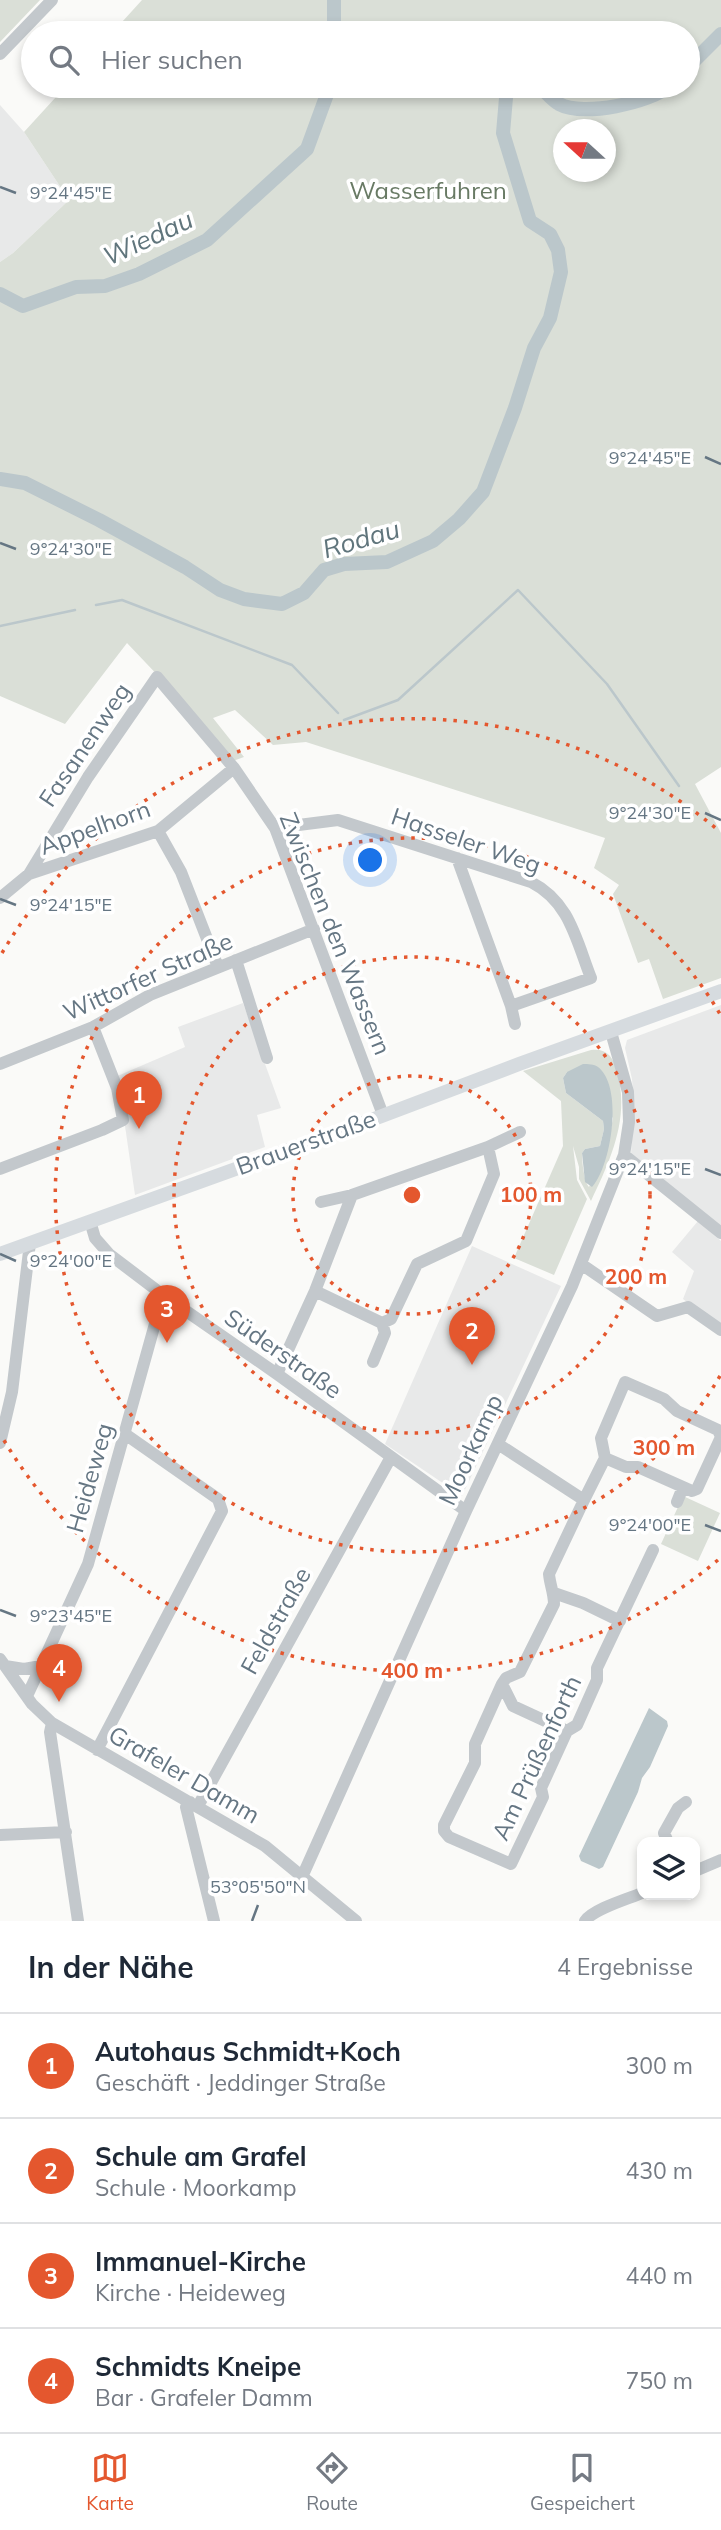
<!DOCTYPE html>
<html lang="de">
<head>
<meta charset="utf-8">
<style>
  body { margin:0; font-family:Mulish,sans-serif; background:#f2f2f3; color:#1f2937 }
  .controls { position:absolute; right:21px; bottom:21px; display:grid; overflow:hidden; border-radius:14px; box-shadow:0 4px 10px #0003 }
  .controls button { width:63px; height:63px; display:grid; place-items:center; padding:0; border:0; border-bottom:2px solid #e0e1e3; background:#fff; color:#1f2937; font:35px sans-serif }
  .compass { position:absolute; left:553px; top:119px; width:63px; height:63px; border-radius:50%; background:#fff; box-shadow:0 4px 10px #0003; rotate:291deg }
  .you { position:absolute; left:371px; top:861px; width:24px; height:24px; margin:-18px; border:5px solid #fff; border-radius:50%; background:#1a73e8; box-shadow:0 0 0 10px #1a73e833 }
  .badge { display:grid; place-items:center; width:46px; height:46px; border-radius:50%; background:#e4572e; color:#fff; font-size:23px; font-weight:700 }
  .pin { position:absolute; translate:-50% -58px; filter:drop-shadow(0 2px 4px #0008) }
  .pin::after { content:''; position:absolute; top:37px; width:24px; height:21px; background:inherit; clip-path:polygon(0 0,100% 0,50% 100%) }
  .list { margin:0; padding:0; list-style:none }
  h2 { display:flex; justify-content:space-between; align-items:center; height:91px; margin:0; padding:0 28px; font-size:30px }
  h2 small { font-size:23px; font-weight:400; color:#747a83 }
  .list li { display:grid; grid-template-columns:46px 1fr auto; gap:21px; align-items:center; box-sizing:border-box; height:105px; padding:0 28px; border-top:2px solid #e0e1e3 }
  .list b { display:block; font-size:26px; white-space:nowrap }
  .list p { margin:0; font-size:23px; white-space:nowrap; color:#747a83 }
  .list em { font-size:23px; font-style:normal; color:#747a83 }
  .icon { flex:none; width:38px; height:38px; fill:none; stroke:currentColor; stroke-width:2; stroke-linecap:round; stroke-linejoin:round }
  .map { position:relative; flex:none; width:721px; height:1921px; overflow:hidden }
  .search { position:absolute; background:#fff; box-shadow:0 4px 10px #0003; left:21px; right:21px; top:21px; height:77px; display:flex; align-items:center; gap:18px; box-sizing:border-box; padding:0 24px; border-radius:38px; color:#747a83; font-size:26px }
  .sheet { height:511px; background:#fff }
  nav { display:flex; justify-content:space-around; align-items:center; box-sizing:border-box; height:98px; border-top:2px solid #e0e1e3; background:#fff; font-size:19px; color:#747a83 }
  nav a { display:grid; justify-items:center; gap:4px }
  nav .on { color:#e4572e }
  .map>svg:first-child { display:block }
  .built { fill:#e8e9e9 }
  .green { fill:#dadfd7; fill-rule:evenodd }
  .water { fill:#bbc7cb }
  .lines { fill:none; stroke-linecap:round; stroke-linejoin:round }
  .stream { stroke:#bbc7cb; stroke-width:2.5 }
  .river { stroke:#bbc7cb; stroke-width:14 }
  .minor { stroke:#c3c8cc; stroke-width:12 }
  .major { stroke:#d6dbdf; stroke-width:14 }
  .ticks { fill:none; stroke:#657683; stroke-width:2.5 }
  .ring { fill:none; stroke:#e4572e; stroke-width:3.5; stroke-dasharray:3.5 7 }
  .labels { text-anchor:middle; stroke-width:7; stroke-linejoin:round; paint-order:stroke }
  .park-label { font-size:24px; fill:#687a64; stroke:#fff }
  .street-label { font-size:24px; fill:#657683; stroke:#fff }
  .water-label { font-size:26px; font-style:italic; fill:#60757c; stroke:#fff }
  .ticks-label { font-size:18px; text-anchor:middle; fill:#657683; stroke:#fff; stroke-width:7; stroke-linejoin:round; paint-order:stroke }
  .centre { fill:#e4572e; stroke:#fff; stroke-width:3.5 }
  .ring-label { font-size:21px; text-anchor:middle; font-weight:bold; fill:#e4572e; stroke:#fff; stroke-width:7; stroke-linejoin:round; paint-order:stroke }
</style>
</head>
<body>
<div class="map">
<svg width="721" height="1921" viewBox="0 0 721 1921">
  <rect width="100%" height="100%" fill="#fafaf8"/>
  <!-- built -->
  <path class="built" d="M 0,105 L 24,132 L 69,200 L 13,253 L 0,262 Z
    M 243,1003 L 281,1108 L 257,1115 L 265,1147 L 135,1195 L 124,1119 L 115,1077 L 185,1047 L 178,1027 Z
    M 721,1005 L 721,1229 L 631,1154 L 634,1105 L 632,1079 L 625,1048 L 627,1040 Z
    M 698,1221 L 721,1241 L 721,1328 L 683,1299 L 694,1271 L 672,1252 Z
    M 472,1246 L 561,1286 L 462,1496 L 385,1444 Z"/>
  <!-- green -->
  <path class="green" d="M 0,0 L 40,0 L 0,42 Z
    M 142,0 L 721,0 L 721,767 L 695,784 L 721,833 L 721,978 L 663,999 L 649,959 L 638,963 L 613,894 L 619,885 L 594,868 L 605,838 L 306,742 L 273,745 L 235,710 L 213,718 L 244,757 L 233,761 L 202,722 L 127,643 L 65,724 L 0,696 L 0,262 L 13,253 L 69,200 L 24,132 L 66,86 L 688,86 L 688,33 L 112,33 ZM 564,130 L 606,130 L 606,172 L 564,172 Z
    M 591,1050 C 606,1048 613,1056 617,1071 C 630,1118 611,1159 591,1201 L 579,1179 L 579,1167 L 573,1146 L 577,1180 L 587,1199 L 554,1275 L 514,1258 L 563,1146 L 561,1101 L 523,1071 ZM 567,1072 L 613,1118 L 608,1145 L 589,1187 C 584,1181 582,1162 582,1153 L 585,1149 L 600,1146 L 604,1129 L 603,1121 L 566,1093 L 563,1078 Z
    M 683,1496 L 720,1513 L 698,1561 L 661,1544 Z"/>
  <!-- water -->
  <path class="water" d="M 583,1064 C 588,1064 594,1064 598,1067 C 624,1087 611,1167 592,1187 L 585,1182 L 582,1153 L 585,1149 L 600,1146 L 604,1129 L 603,1121 L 566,1093 L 563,1078 L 567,1072 Z
    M 649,1708 L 667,1721 L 668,1726 L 650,1767 L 642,1778 L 638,1792 L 603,1867 L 599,1869 L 581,1861 L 579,1856 Z"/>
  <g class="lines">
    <!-- stream -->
    <path class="stream" d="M 96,605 L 122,600 L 292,665 L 338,713
      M 0,626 L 75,610
      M 344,720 L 398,700 L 518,590 L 607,684 L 679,786"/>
    <!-- river -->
    <path class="river" d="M 334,33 L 334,0
      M 688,67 L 721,34
      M 539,86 C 545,91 552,100 559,104 C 583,117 650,103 669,86
      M 0,294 L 23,306 L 76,287 L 105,286 L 139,274 L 207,240 L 307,149 L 330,86
      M 0,479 L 25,483 L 99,520 L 185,567 L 220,590 L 244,599 L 282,604 L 304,593 L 324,570 L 344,564 L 387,562 L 433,541 L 459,519 L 483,492 L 515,408 L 534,348 L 550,318 L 561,272 L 558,250 L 550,234 L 530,221 L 503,133 L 507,86"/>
    <!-- minor -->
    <path class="minor" d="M 0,54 L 52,0
      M 275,828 L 338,820 L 531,882 C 570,902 576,940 591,978 L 511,1006
      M 158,831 L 181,872 L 218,967
      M 457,858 L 511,1006 L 515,1024
      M 29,874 L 88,777 L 157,677 L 234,768 L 275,828 L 383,1115
      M 0,898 L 29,874 L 158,831 L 234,768
      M 236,960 L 267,1058
      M 0,1064 L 93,1027 L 150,995 L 314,929
      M 624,1155 L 721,1233
      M 0,1169 L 102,1130 L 123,1120 L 117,1088 L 93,1027
      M 321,1202 L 352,1195
      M 90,1221 L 95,1238 L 109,1254 L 163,1295 L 277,1374 L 466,1511
      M 581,1264 L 657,1316 L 688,1307 L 721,1330
      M 315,1291 L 382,1323
      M 373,1362 L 385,1333 L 382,1323 L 391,1319 L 417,1264 L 466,1241 L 494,1174 L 488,1147
      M 277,1374 L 315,1291 L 352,1195 L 488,1147 L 520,1132
      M 0,1443 L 12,1392 L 30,1243
      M 498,1444 L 584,1500 L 549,1574 C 550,1585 554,1593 554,1604 L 520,1672 L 506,1678 L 502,1684 L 475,1744 L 475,1763 L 444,1825 L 444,1831 L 449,1837 L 511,1864 L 543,1797 L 541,1788 L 567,1731 L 577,1725 L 597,1680 L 597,1668 L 653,1550
      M 584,1500 L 605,1458 L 626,1467 L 638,1467 L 692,1491 L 697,1489 L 721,1437 L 718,1430 L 677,1411 L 664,1399 L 625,1382 L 601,1438 L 605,1458
      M 677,1502 L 683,1487
      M 554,1593 L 583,1603 L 620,1621
      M 0,1659 L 32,1704 L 52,1723 L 265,1846 L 356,1921
      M 5,1666 L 24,1669 L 41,1666 L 88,1564 L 163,1295
      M 502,1684 L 513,1706 L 567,1731
      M 27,1696 L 41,1666
      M 52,1723 L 50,1732 L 78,1921
      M 97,1750 L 222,1511 L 218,1499 L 125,1434
      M 190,1802 L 186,1807 L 214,1921
      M 198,1806 L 391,1457
      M 0,1835 L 66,1832
      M 668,1842 L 664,1833 L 678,1808 L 686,1802
      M 695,1871 L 721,1860
      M 302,1877 L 466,1511 L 572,1286 L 624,1155 L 629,1122 L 628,1092 L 611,1032
      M 585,1921 C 593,1909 628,1899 642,1893"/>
    <!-- major -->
    <path class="major" d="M 0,1254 L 366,1122 L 519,1064 L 721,991"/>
  </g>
  <!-- ticks -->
  <path class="ticks" d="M 0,187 L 16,193M 705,457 L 721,464M 0,543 L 16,549M 705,813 L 721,820M 0,899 L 16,905M 705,1169 L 721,1175M 0,1254 L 16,1261M 705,1525 L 721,1531M 0,1610 L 16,1616M 252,1921 L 258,1905"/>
  <!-- distance rings -->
  <g class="ring">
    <circle cx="412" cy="1195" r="119"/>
    <circle cx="412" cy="1195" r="238"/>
    <path d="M720 1376A357 357 0 1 1 720 1014"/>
    <path d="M718 1560A476 476 0 0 1 2 1437M2 953A476 476 0 0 1 718 830"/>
  </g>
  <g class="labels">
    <!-- park labels -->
    <g class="park-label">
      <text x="428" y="199">Wasserfuhren</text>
    </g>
    <!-- street labels -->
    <g class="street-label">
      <text transform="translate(85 745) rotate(-56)" y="8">Fasanenweg</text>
      <text transform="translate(95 828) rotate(-20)" y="8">Appelhorn</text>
      <text transform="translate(466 841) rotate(19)" y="8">Hasseler Weg</text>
      <text transform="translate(335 934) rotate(68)" y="8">Zwischen den Wassern</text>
      <text transform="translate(148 977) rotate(-24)" y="8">Wittorfer Straße</text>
      <text transform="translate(306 1143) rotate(-20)" y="8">Brauerstraße</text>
      <text transform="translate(283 1354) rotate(35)" y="8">Süderstraße</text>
      <text transform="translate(471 1450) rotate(-65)" y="8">Moorkamp</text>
      <text transform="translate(90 1478) rotate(-74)" y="8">Heideweg</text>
      <text transform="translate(276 1621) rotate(-61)" y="8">Feldstraße</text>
      <text transform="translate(537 1758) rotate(-65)" y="8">Am Prüßenforth</text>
      <text transform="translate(184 1775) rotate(30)" y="8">Grafeler Damm</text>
    </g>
    <!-- water labels -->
    <g class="water-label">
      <text transform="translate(148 238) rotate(-25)" y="9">Wiedau</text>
      <text transform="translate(361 539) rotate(-16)" y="9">Rodau</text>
    </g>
  </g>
  <g class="ticks-label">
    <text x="71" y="199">9°24'45"E</text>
    <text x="650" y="464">9°24'45"E</text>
    <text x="71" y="555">9°24'30"E</text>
    <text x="650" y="819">9°24'30"E</text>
    <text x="71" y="911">9°24'15"E</text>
    <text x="650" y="1175">9°24'15"E</text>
    <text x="71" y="1267">9°24'00"E</text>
    <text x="650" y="1531">9°24'00"E</text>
    <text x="71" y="1622">9°23'45"E</text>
    <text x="258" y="1893">53°05'50"N</text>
  </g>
  <circle cx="412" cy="1195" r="10" class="centre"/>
  <g class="ring-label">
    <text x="531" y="1202">100 m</text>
    <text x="636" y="1284">200 m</text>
    <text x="664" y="1455">300 m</text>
    <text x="412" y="1678">400 m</text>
  </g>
</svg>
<div class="controls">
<button><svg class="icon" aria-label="layers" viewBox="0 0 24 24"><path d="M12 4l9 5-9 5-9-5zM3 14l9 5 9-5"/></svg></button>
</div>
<svg class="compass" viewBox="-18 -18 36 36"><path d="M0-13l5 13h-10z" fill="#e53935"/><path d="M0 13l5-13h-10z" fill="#747a83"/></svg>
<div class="you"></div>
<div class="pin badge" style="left:139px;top:1129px">1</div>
<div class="pin badge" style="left:472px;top:1365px">2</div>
<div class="pin badge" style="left:167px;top:1343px">3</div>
<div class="pin badge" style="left:59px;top:1702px">4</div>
<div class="search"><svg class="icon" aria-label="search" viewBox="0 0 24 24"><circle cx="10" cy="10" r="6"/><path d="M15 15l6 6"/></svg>Hier suchen</div>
</div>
<section class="sheet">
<h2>In der Nähe<small>4 Ergebnisse</small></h2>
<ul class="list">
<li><span class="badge">1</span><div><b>Autohaus Schmidt+Koch</b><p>Geschäft · Jeddinger Straße</p></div><em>300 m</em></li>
<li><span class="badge">2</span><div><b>Schule am Grafel</b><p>Schule · Moorkamp</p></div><em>430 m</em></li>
<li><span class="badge">3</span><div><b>Immanuel-Kirche</b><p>Kirche · Heideweg</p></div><em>440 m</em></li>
<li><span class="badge">4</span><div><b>Schmidts Kneipe</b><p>Bar · Grafeler Damm</p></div><em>750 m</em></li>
</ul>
</section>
<nav>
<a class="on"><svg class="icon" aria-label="map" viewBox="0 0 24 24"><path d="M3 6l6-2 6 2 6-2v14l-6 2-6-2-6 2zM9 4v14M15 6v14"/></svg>Karte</a>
<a><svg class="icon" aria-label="directions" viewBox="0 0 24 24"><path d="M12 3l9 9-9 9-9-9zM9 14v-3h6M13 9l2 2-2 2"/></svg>Route</a>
<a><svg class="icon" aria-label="saved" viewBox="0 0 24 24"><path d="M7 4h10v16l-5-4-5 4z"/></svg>Gespeichert</a>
</nav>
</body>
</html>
